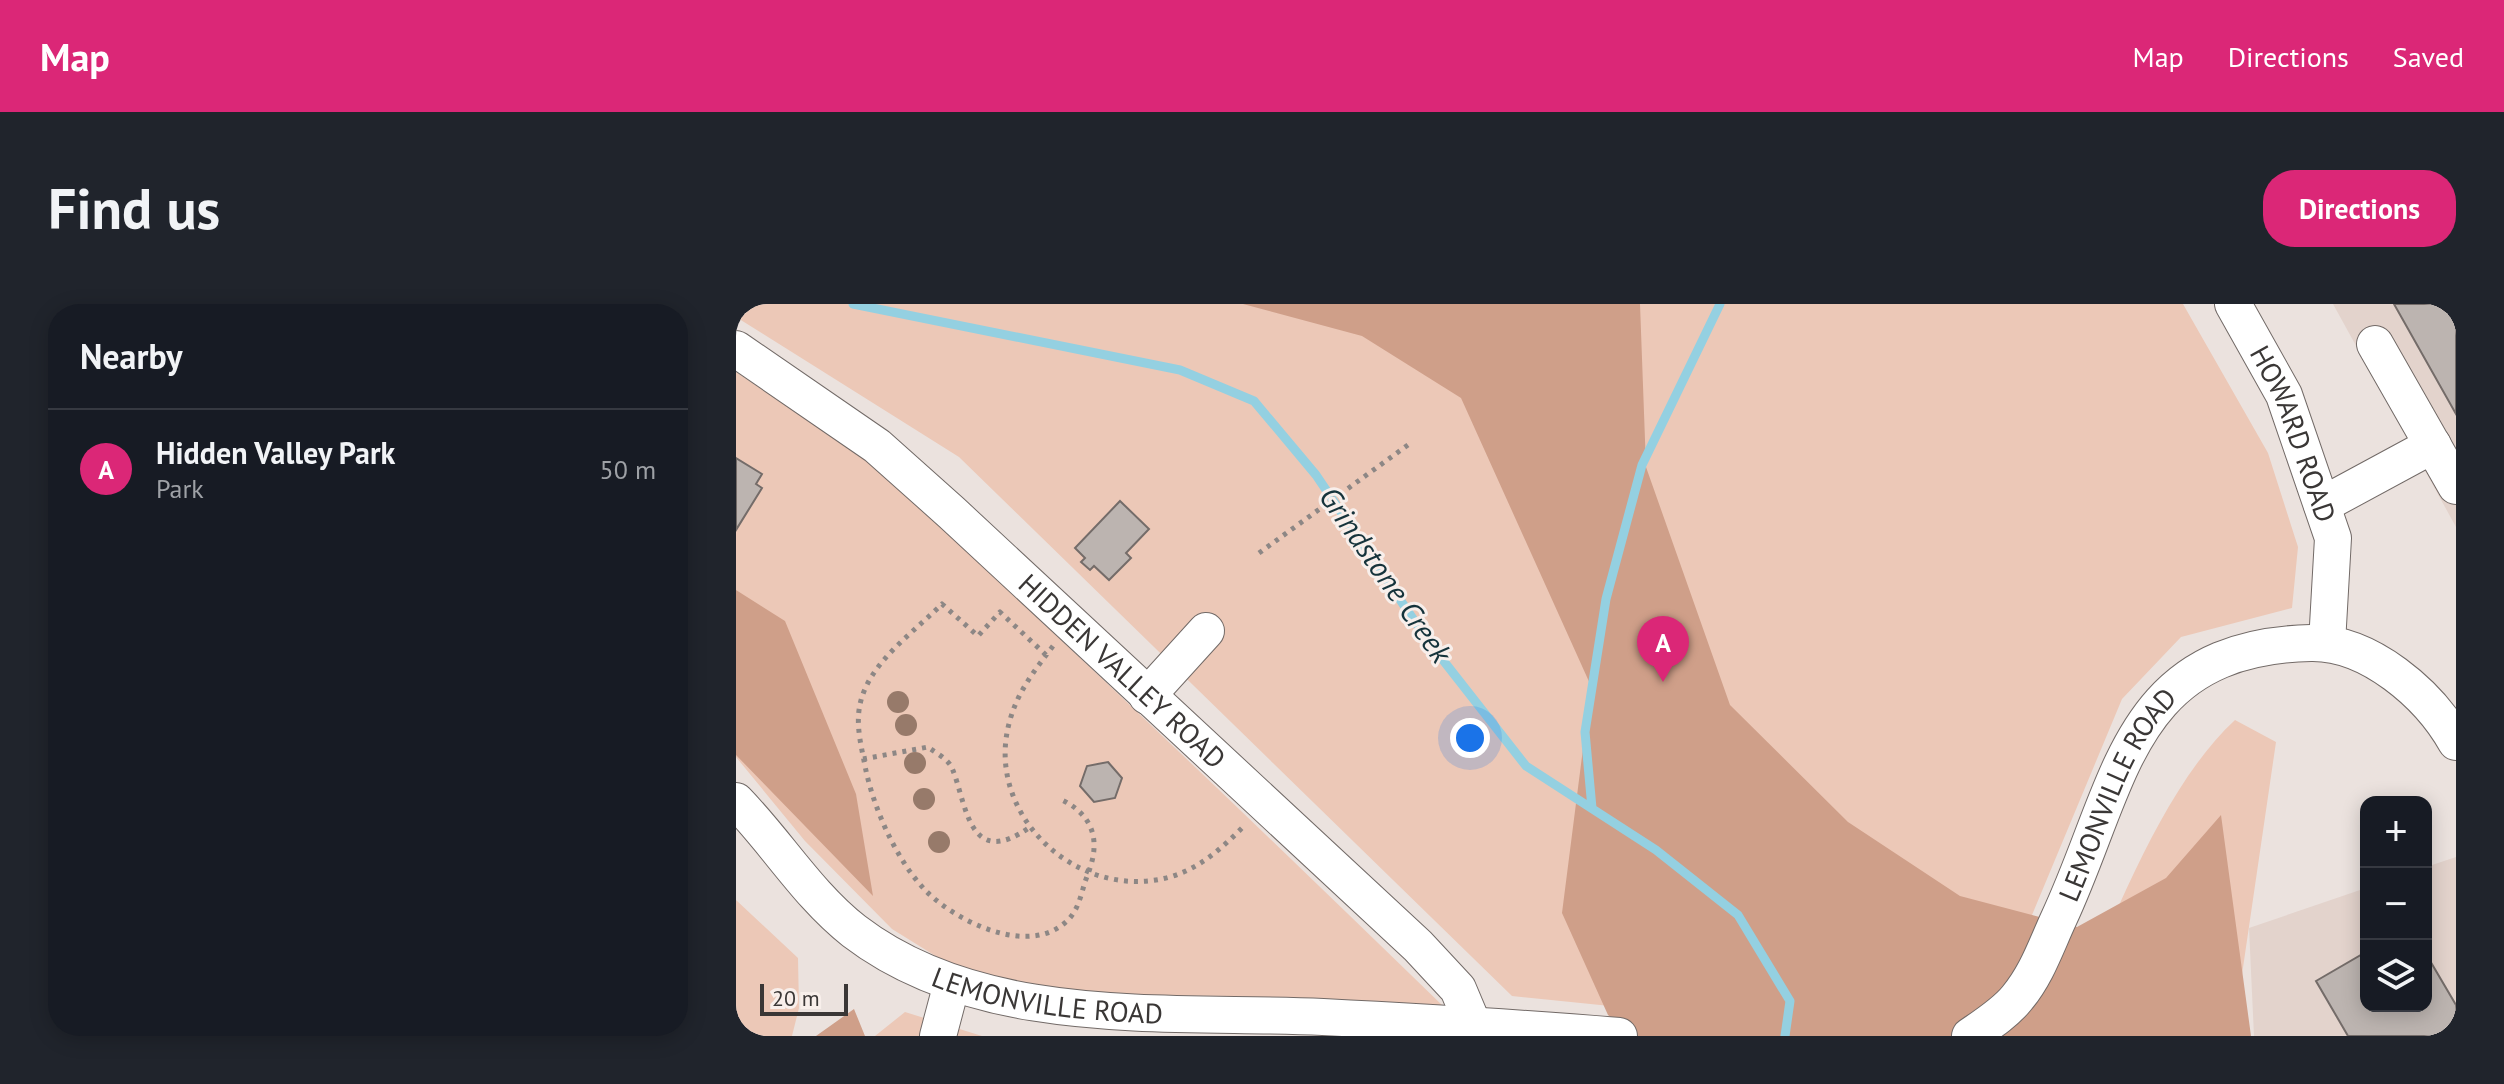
<!DOCTYPE html>
<html lang="en">
<head>
<meta charset="utf-8">
<style>
  body { margin:0; font-family:"PT Sans",sans-serif; background:#20242c; color:#f1f3f6 }
  .controls { position:absolute; right:24px; bottom:24px; display:grid; overflow:hidden; border-radius:16px; box-shadow:0 4px 20px #0003 }
  .controls button { width:72px; height:72px; display:grid; place-items:center; padding:0; border:0; border-bottom:2px solid #363941; background:#171b24; color:#f1f3f6; font:40px sans-serif }
  .scale { position:absolute; left:24px; bottom:20px; width:88px; box-sizing:border-box; padding-left:8px; border:4px solid #3a3736; border-top:0; font-size:22px; line-height:28px; white-space:nowrap; color:#3a3736; -webkit-text-stroke:6px #f8efeb; paint-order:stroke }
  .you { position:absolute; left:734px; top:434px; width:28px; height:28px; margin:-20px; border:6px solid #fff; border-radius:50%; background:#1a73e8; box-shadow:0 0 0 12px #1a73e833 }
  .badge { display:grid; place-items:center; width:52px; height:52px; border-radius:50%; background:#db2777; color:#fff; font-size:26px; font-weight:700 }
  .pin { position:absolute; translate:-50% -66px; filter:drop-shadow(0 2px 4px #0008) }
  .pin::after { content:''; position:absolute; top:42px; width:28px; height:24px; background:inherit; clip-path:polygon(0 0,100% 0,50% 100%) }
  .list { margin:0; padding:0; list-style:none }
  h2 { display:flex; justify-content:space-between; align-items:center; height:104px; margin:0; padding:0 32px; font-size:34px }
  h2 small { font-size:26px; font-weight:400; color:#9ea1a6 }
  .list li { display:grid; grid-template-columns:52px 1fr auto; gap:24px; align-items:center; box-sizing:border-box; height:120px; padding:0 32px; border-top:2px solid #363941 }
  .list b { display:block; font-size:30px; white-space:nowrap }
  .list p { margin:0; font-size:26px; white-space:nowrap; color:#9ea1a6 }
  .list em { font-size:26px; font-style:normal; color:#9ea1a6 }
  .icon { flex:none; width:44px; height:44px; fill:none; stroke:currentColor; stroke-width:2; stroke-linecap:round; stroke-linejoin:round }
  .map { position:relative; flex:none; width:1720px; height:732px; overflow:hidden; border-radius:32px }
  header { display:flex; align-items:center; gap:48px; box-sizing:border-box; height:112px; padding:0 40px; background:#db2777; color:#fff }
  header strong { font-size:38px }
  nav { display:flex; gap:44px; margin-inline-start:auto; font-size:28px }
  .intro { display:flex; align-items:center; justify-content:space-between; box-sizing:border-box; height:192px; padding:0 48px }
  h1 { margin:0; font-size:56px }
  .button { padding:20px 36px; border-radius:32px; background:#db2777; color:#fff; font-size:28px; font-weight:700 }
  main { display:flex; gap:48px; padding:0 48px }
  aside { flex:1; background:#171b24; border-radius:32px; box-shadow:0 4px 20px #0003 }
  .map>svg:first-child { display:block }
  .built { fill:#e3d3cc }
  .green { fill:#ecc8b7 }
  .forest { fill:#cf9f89 }
  .lines { fill:none; stroke-linecap:round; stroke-linejoin:round }
  .stream { stroke:#94d0e1; stroke-width:9 }
  .building { fill:#bcb4b0; stroke:#746c69; stroke-width:2 }
  .minor-casing { stroke:#726a67; stroke-width:38 }
  .path { stroke:#8d8785; stroke-width:5; stroke-dasharray:4 6; stroke-linecap:butt }
  .minor { stroke:#fff; stroke-width:36 }
  .tree { fill:#977a6a }
  .labels { text-anchor:middle; stroke-width:6; stroke-linejoin:round; paint-order:stroke }
  .street-label { font-size:28px; fill:#3a3736; stroke:#f8efeb }
  .water-label { font-size:30px; font-style:italic; fill:#15333b; stroke:#f8efeb }
</style>
</head>
<body>
<header>
<strong>Map</strong>
<nav><a>Map</a><a>Directions</a><a>Saved</a></nav>
</header>
<div class="intro"><h1>Find us</h1><a class="button">Directions</a></div>
<main>
<aside>
<h2>Nearby<small></small></h2>
<ul class="list">
<li><span class="badge">A</span><div><b>Hidden Valley Park</b><p>Park</p></div><em>50 m</em></li>
</ul>
</aside>
<div class="map">
<svg width="1720" height="732" viewBox="0 0 1720 732">
  <rect width="100%" height="100%" fill="#ebe2de"/>
  <!-- built -->
  <path class="built" d="M 1597,0 L 1720,0 L 1720,223 Z
    M 1720,553 L 1720,732 L 1518,732 L 1513,624 L 1630,584 L 1630,702 L 1690,702 L 1690,563 Z"/>
  <!-- green -->
  <path class="green" d="M 0,0 L 1447,0 L 1532,149 L 1562,243 L 1556,304 L 1445,333 L 1386,395 L 1281,647 L 1169,732 L 776,692 L 223,153 L 0,13 Z
    M 0,68 L 127,153 L 165,186 C 348,356 528,528 707,702 L 493,692 L 375,691 L 285,681 L 227,669 L 156,625 L 69,537 L 0,453 Z
    M 1499,416 L 1540,438 L 1497,732 L 1327,732 C 1370,635 1422,487 1499,416 Z
    M 0,596 L 62,654 L 63,704 L 56,732 L 0,732 Z
    M 169,708 L 246,732 L 139,732 Z"/>
  <!-- forest -->
  <path class="forest" d="M 507,0 L 904,0 L 910,163 L 994,401 L 1112,518 L 1224,592 L 1341,623 L 1430,574 L 1485,511 L 1515,732 L 897,732 L 872,711 L 826,609 L 855,382 L 725,94 L 626,32 Z
    M 0,286 L 49,317 L 120,490 L 137,592 L 0,451 Z
    M 118,705 L 129,732 L 80,732 Z"/>
  <g class="lines">
    <!-- stream -->
    <path class="stream" d="M 117,0 L 444,66 L 518,97 L 580,171 L 692,337 L 790,462 L 920,546 L 1002,611 L 1054,697 L 1049,732
      M 856,504 L 849,428 L 870,295 L 906,161 L 984,0"/>
  </g>
  <!-- building -->
  <path class="building" d="M 1658,0 L 1720,0 L 1720,110 Z
    M 0,154 L 26,170 L 20,180 L 26,184 L 0,226 Z
    M 384,197 L 413,225 L 390,249 L 395,254 L 373,276 L 358,262 L 354,266 L 345,258 L 349,254 L 339,244 Z
    M 372,458 L 386,474 L 379,494 L 358,498 L 344,482 L 351,462 Z
    M 1630,648 L 1630,702 L 1690,702 L 1690,650 L 1720,701 L 1720,732 L 1612,732 L 1580,677 Z"/>
  <g class="lines">
    <!-- minor casing -->
    <g class="minor-casing">
      <g id="minor">
        <path id="s1" d="M 1497,0 L 1548,91 L 1597,234 L 1591,339"/>
        <path d="M 1639,40 L 1720,182"/>
        <path id="s2" d="M 0,45 L 141,142 L 216,209 L 682,642 L 722,685 L 738,723"/>
        <path d="M 1586,201 L 1697,141"/>
        <path d="M 411,392 L 470,327"/>
        <path id="s3" d="M 0,497 C 41,539 72,591 118,627 C 247,726 434,706 587,713 C 686,718 785,724 883,732"/>
        <path d="M 202,732 L 216,679"/>
        <path id="s4" d="M 1234,732 C 1250,721 1269,709 1281,694 C 1301,670 1310,642 1323,614 C 1386,479 1391,343 1575,339 C 1633,338 1693,390 1720,438"/>
      </g>
    </g>
    <!-- path -->
    <path class="path" d="M 523,249 L 676,138
      M 317,342 C 299,366 282,387 274,416 C 246,511 344,601 437,572 C 465,563 486,544 506,524
      M 310,351 L 264,308 L 242,332 L 206,300 C 181,325 143,352 129,385 C 117,412 124,435 129,462 C 137,503 160,556 190,587 C 221,618 294,654 332,616 C 342,606 345,591 349,578 C 353,567 358,555 358,543 C 359,521 345,505 326,496
      M 127,455 L 192,443 C 200,449 212,455 216,464 C 231,500 232,567 294,523"/>
    <!-- minor -->
    <use href="#minor" class="minor"/>
  </g>
  <!-- trees -->
  <g class="tree">
    <circle cx="162" cy="398" r="11"/>
    <circle cx="170" cy="421" r="11"/>
    <circle cx="179" cy="459" r="11"/>
    <circle cx="188" cy="495" r="11"/>
    <circle cx="203" cy="538" r="11"/>
  </g>
  <g class="labels">
    <!-- street labels -->
    <g class="street-label">
      <text dy="10" stroke="none"><textPath href="#s1" startOffset="144">HOWARD ROAD</textPath></text>
      <text dy="10" stroke="none"><textPath href="#s2" startOffset="504">HIDDEN VALLEY ROAD</textPath></text>
      <text dy="10" stroke="none"><textPath href="#s4" startOffset="288">LEMONVILLE ROAD</textPath></text>
      <text dy="10" stroke="none"><textPath href="#s3" startOffset="384">LEMONVILLE ROAD</textPath></text>
    </g>
    <!-- water labels -->
    <g class="water-label">
      <text transform="translate(649 271) rotate(55)" y="10">Grindstone Creek</text>
    </g>
  </g>
</svg>
<div class="controls">
<button>+</button>
<button>−</button>
<button><svg class="icon" aria-label="layers" viewBox="0 0 24 24"><path d="M12 4l9 5-9 5-9-5zM3 14l9 5 9-5"/></svg></button>
</div>
<div class="scale">20 m</div>
<div class="you"></div>
<div class="pin badge" style="left:927px;top:378px">A</div>
</div>
</main>
</body>
</html>
